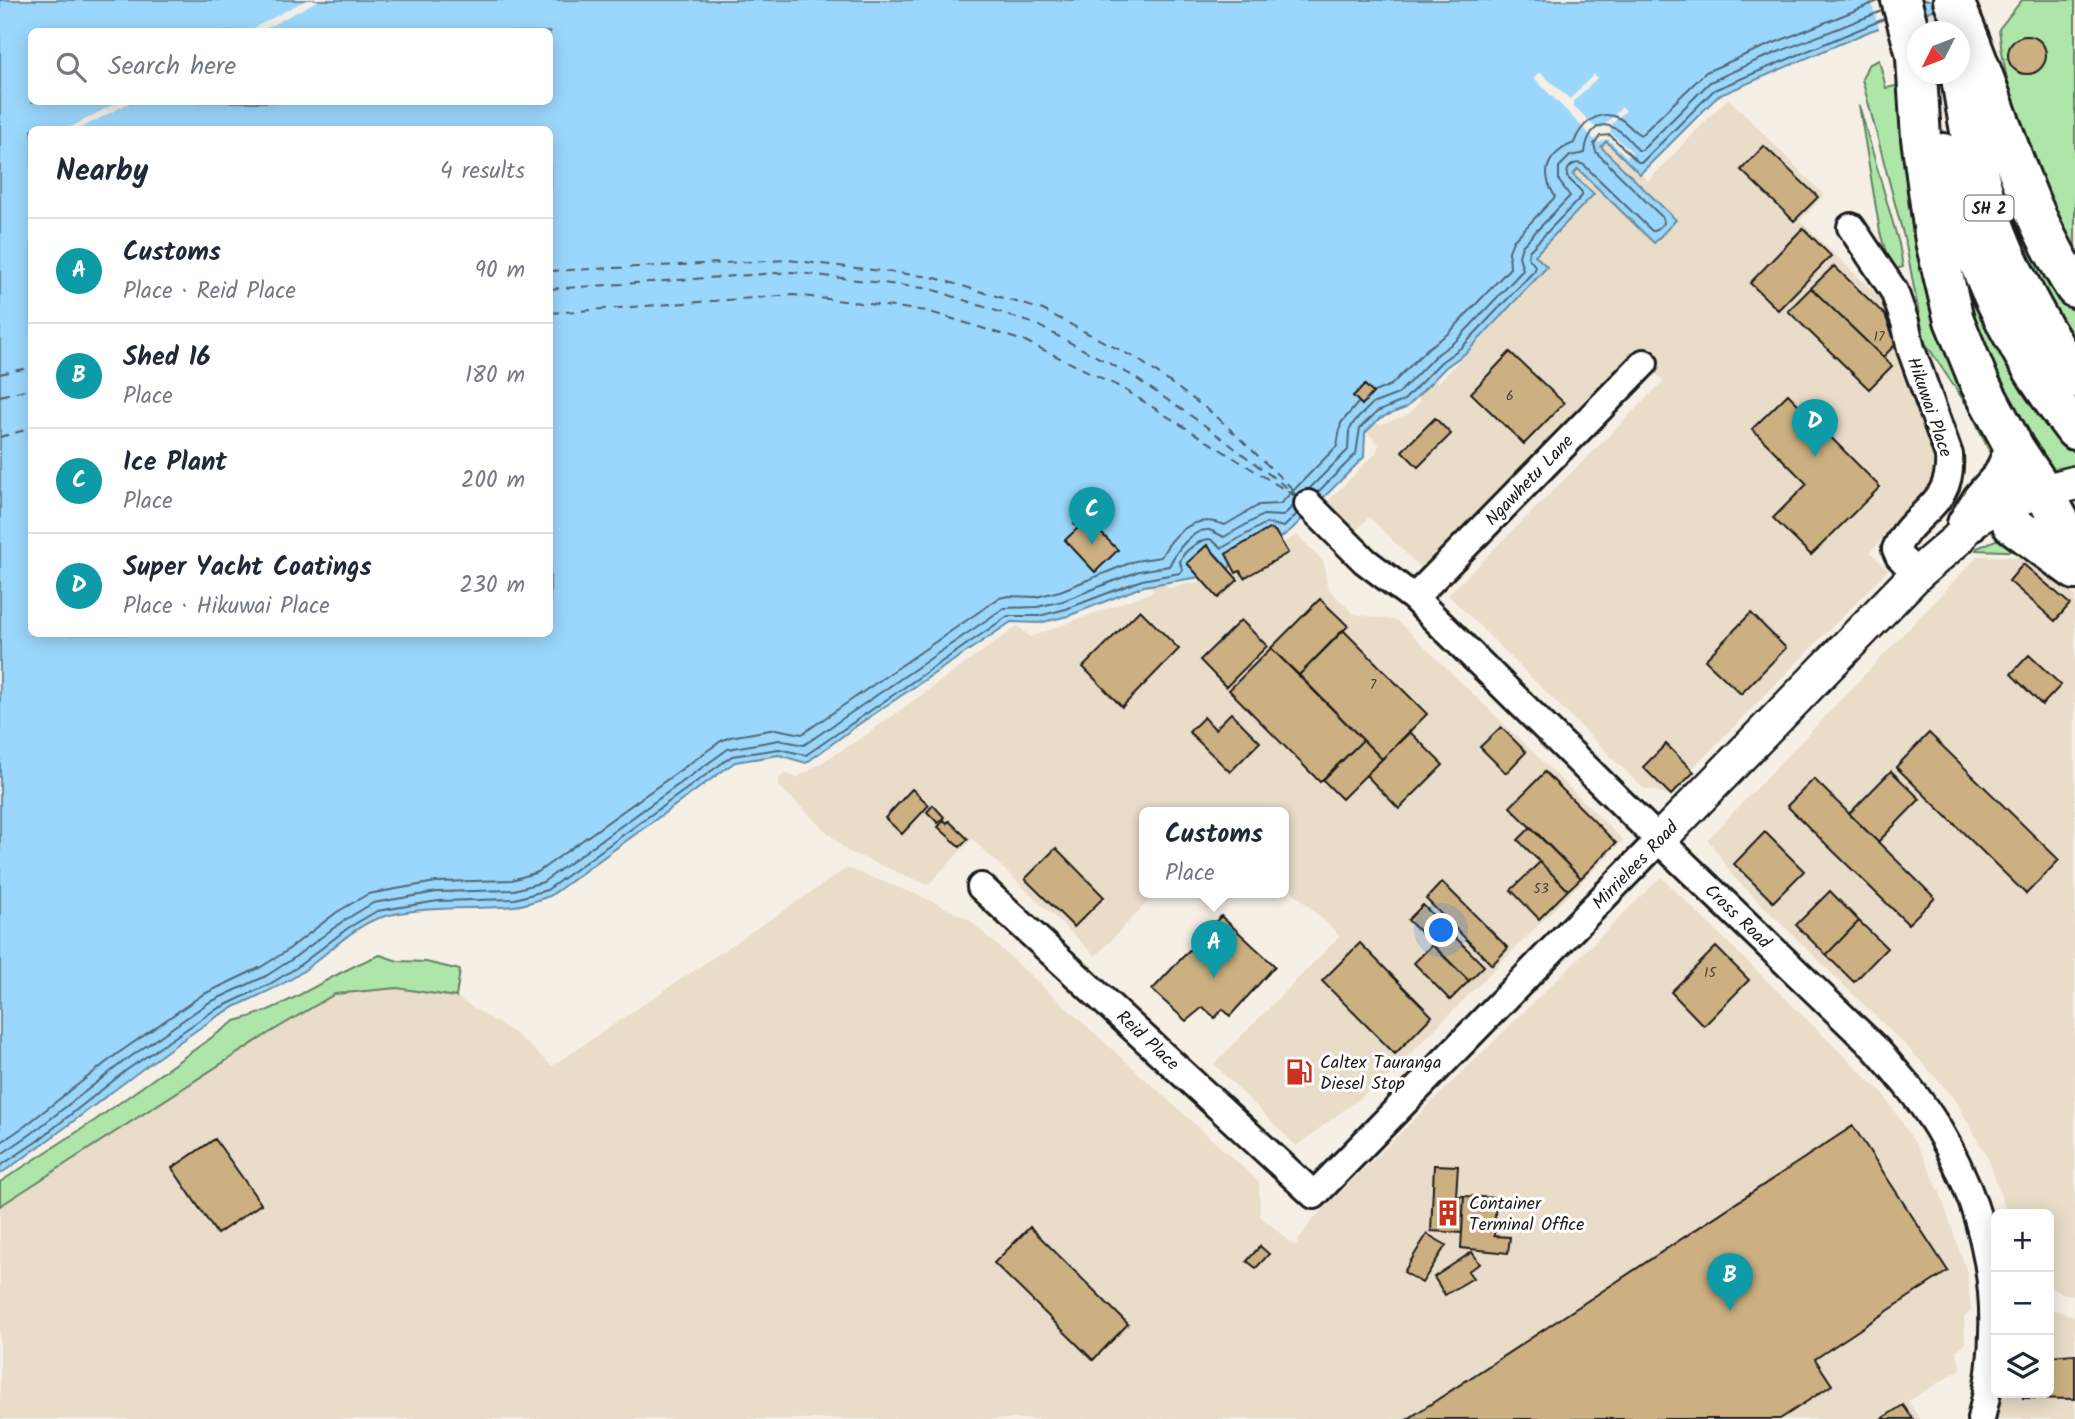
<!DOCTYPE html>
<html lang="en">
<head>
<meta charset="utf-8">
<style>
  body { margin:0; font-family:Kalam,sans-serif; background:#f2f2f3; color:#1f2937 }
  .controls { position:absolute; right:21px; bottom:21px; display:grid; overflow:hidden; border-radius:10px; box-shadow:0 4px 18px #0003 }
  .controls button { width:63px; height:63px; display:grid; place-items:center; padding:0; border:0; border-bottom:2px solid #e0e1e3; background:#fff; color:#1f2937; font:35px sans-serif }
  .compass { position:absolute; left:1907px; top:21px; width:63px; height:63px; border-radius:50%; background:#fff; box-shadow:0 4px 18px #0003; rotate:228deg }
  .you { position:absolute; left:1442px; top:931px; width:24px; height:24px; margin:-18px; border:5px solid #fff; border-radius:50%; background:#1a73e8; box-shadow:0 0 0 10px #1a73e833 }
  .badge { display:grid; place-items:center; width:46px; height:46px; border-radius:50%; background:#2563eb; color:#fff; font-size:23px; font-weight:700 }
  .pin { position:absolute; translate:-50% -58px; filter:drop-shadow(0 2px 4px #0008) }
  .pin::after { content:''; position:absolute; top:37px; width:24px; height:21px; background:inherit; clip-path:polygon(0 0,100% 0,50% 100%) }
  .popup { position:absolute; left:1139px; top:807px; width:150px; height:91px; box-sizing:border-box; display:grid; place-content:center; border-radius:10px; background:#fff; filter:drop-shadow(0 2px 5px #0005); font-size:23px; white-space:nowrap; color:#747a83 }
  .popup b { font-size:26px; color:#1f2937 }
  .popup::after { content:''; position:absolute; left:50%; top:100%; margin-left:-14px; border:14px solid transparent; border-top-color:#fff }
  .list { margin:0; padding:0; list-style:none }
  h2 { display:flex; justify-content:space-between; align-items:center; height:91px; margin:0; padding:0 28px; font-size:30px }
  h2 small { font-size:23px; font-weight:400; color:#747a83 }
  .list li { display:grid; grid-template-columns:46px 1fr auto; gap:21px; align-items:center; box-sizing:border-box; height:105px; padding:0 28px; border-top:2px solid #e0e1e3 }
  .list b { display:block; font-size:26px; white-space:nowrap }
  .list p { margin:0; font-size:23px; white-space:nowrap; color:#747a83 }
  .list em { font-size:23px; font-style:normal; color:#747a83 }
  .icon { flex:none; width:38px; height:38px; fill:none; stroke:currentColor; stroke-width:2; stroke-linecap:round; stroke-linejoin:round }
  .map { position:relative; flex:none; width:2075px; height:1419px; overflow:hidden }
  .search { position:absolute; background:#fff; box-shadow:0 4px 18px #0003; left:28px; top:28px; width:525px; height:77px; display:flex; align-items:center; gap:18px; box-sizing:border-box; padding:0 24px; border-radius:10px; color:#747a83; font-size:26px }
  .panel { position:absolute; background:#fff; box-shadow:0 4px 18px #0003; left:28px; top:126px; width:525px; height:511px; border-radius:10px }
  .map>svg:first-child { display:block }
  .built { fill:#e9dcc8; fill-rule:evenodd }
  .green { fill:#aee6aa; stroke:#658163; stroke-width:2 }
  .water { fill:#9bd7fc; stroke:#688ca2; stroke-width:2; fill-rule:evenodd }
  .pier { fill:#f5efe6 }
  .lines { fill:none; stroke-linecap:round; stroke-linejoin:round }
  .shore { stroke:#4f6776; stroke-width:2 }
  .ferry { stroke:#485d6a; stroke-width:2; stroke-dasharray:9 7; stroke-linecap:butt }
  .building { fill:#ccb081; stroke:#1c1c1c; stroke-width:2 }
  .minor-casing { stroke:#1c1c1c; stroke-width:32 }
  .major-casing { stroke:#1c1c1c; stroke-width:38 }
  .highway-casing { stroke:#1c1c1c; stroke-width:44 }
  .minor { stroke:#fff; stroke-width:26 }
  .major { stroke:#fff; stroke-width:33 }
  .highway { stroke:#fff; stroke-width:38 }
  .labels { text-anchor:middle; stroke-width:6; stroke-linejoin:round; paint-order:stroke }
  .number-label { font-size:14px; fill:#484135 }
  .shield { fill:#fff; stroke:#606060; stroke-width:2 }
  .shield-label { font-size:16px; font-weight:bold; fill:#1c1c1c }
  .street-label { font-size:18px; fill:#1c1c1c; stroke:#fff }
  .poi-label { font-size:18px; fill:#1c1c1c; stroke:#fff; text-anchor:start }
</style>
</head>
<body>
<div class="map">
<svg width="2075" height="1419" viewBox="0 0 2075 1419">
  <rect width="100%" height="100%" fill="#f5efe6"/>
  <filter id="ink" filterUnits="userSpaceOnUse"><feTurbulence type="fractalNoise" baseFrequency=".0143" numOctaves="2"/><feDisplacementMap in="SourceGraphic" scale="14" xChannelSelector="R" yChannelSelector="G"/><feConvolveMatrix kernelMatrix="1 2 1 2 8 2 1 2 1" color-interpolation-filters="sRGB"/></filter>
  <g filter="url(#ink)">
    <!-- built -->
    <path class="built" d="M 1728,98 L 1824,195 L 1800,221 L 1881,299 L 1935,447 L 1936,465 L 1925,495 L 1870,552 L 1888,570 L 1667,794 L 1643,788 L 1448,595 L 1664,381 L 1637,356 L 1422,569 L 1369,517 L 1354,532 L 1325,504 L 1376,453 L 1379,444 L 1351,417 L 1348,419 L 1345,416 L 1338,424 L 1331,418 L 1421,326 L 1424,329 L 1404,350 L 1438,383 L 1546,267 L 1534,255 L 1594,195 L 1572,174 L 1578,169 L 1654,243 L 1675,220 L 1600,146 L 1606,140 L 1648,181 ZM 1386,368 L 1420,401 L 1409,414 L 1379,425 L 1363,410 L 1377,396 L 1368,386 Z
      M 1269,529 L 1275,531 L 1282,543 L 1297,535 L 1324,562 L 1327,588 L 1354,614 L 1398,621 L 1623,840 L 1385,1079 L 1296,1146 L 1214,1064 L 1340,936 L 1284,883 L 1284,812 L 1144,812 L 1144,892 L 1157,892 L 1096,956 L 972,839 L 928,885 L 847,851 L 779,786 L 779,779 L 785,773 L 797,778 L 863,737 L 1018,626 L 1030,637 L 1155,591 L 1125,558 L 1126,543 L 1169,588 L 1203,581 L 1187,563 L 1207,545 L 1226,554 Z
      M 1978,556 L 2032,557 L 2075,595 L 2075,1295 L 2065,1294 L 2049,1287 L 2049,1214 L 2007,1214 L 1990,1163 L 1956,1101 L 1924,1064 L 1732,875 L 1708,839 Z
      M 847,868 L 923,897 L 968,919 L 1259,1182 L 1260,1216 L 1295,1246 L 1313,1219 L 1661,877 L 1884,1095 L 1922,1154 L 1940,1193 L 1967,1273 L 1971,1309 L 1964,1317 L 1965,1344 L 1956,1350 L 1961,1369 L 1908,1401 L 1920,1419 L 0,1419 L 0,1206 L 269,1033 L 335,994 L 397,988 L 456,997 L 517,1035 L 552,1066 Z
      M 2049,1309 L 2075,1316 L 2075,1419 L 1997,1419 L 2003,1393 L 2049,1393 Z"/>
    <!-- green -->
    <path class="green" d="M 2022,0 L 2075,0 L 2075,252 L 2063,237 C 2036,167 2006,104 1999,29 Z
      M 1879,60 L 1886,88 L 1896,86 L 1903,121 L 1992,445 L 1992,457 L 1970,410 L 1924,341 L 1906,245 L 1862,79 L 1868,65 Z
      M 1859,105 L 1899,244 L 1903,267 L 1891,270 L 1880,232 Z
      M 2009,189 L 2062,297 L 2075,314 L 2075,344 L 2053,309 L 2022,239 Z
      M 1943,206 L 2075,378 L 2075,465 L 2050,470 L 1972,345 Z
      M 2007,538 L 2034,552 L 1976,550 L 1977,548 L 1996,540 Z
      M 380,955 L 398,961 L 426,962 L 460,970 L 456,997 L 397,988 L 335,994 L 269,1033 L 0,1206 L 0,1182 L 94,1121 L 235,1021 C 287,1009 330,973 380,955 Z"/>
    <!-- water -->
    <path class="water" d="M 0,0 L 1963,0 L 1870,31 L 1718,96 L 1640,174 L 1606,141 L 1601,147 L 1676,220 L 1654,243 L 1578,169 L 1573,175 L 1594,194 L 1535,255 L 1547,267 L 1467,352 L 1446,367 L 1406,408 L 1380,418 L 1365,433 L 1364,457 L 1291,530 L 1279,539 L 1275,531 L 1269,529 L 1226,554 L 1231,563 L 1229,569 L 1207,545 L 1187,563 L 1200,577 L 1144,586 L 1068,616 L 1039,623 L 1011,622 L 859,724 L 806,763 L 779,755 L 735,762 L 550,896 C 539,899 526,905 514,906 C 470,910 426,905 382,917 C 355,924 323,958 299,974 C 273,992 241,1001 215,1018 C 140,1066 74,1125 0,1174 ZM 32,32 L 550,32 L 550,102 L 32,102 ZM 32,130 L 550,130 L 550,634 L 32,634 Z"/>
    <!-- pier -->
    <path class="pier" d="M 306,0 L 319,0 L 261,31 L 248,31 Z
      M 1871,0 L 1917,0 L 1922,17 L 1880,32 Z
      M 1541,73 L 1570,99 L 1594,74 L 1597,78 L 1574,101 L 1574,106 L 1597,129 L 1603,127 L 1622,107 L 1626,110 L 1611,125 L 1610,132 L 1632,152 L 1627,157 L 1608,139 L 1598,143 L 1535,79 L 1537,74 Z
      M 118,102 L 131,102 L 79,129 L 67,129 Z"/>
    <g class="lines">
      <!-- shore -->
      <path class="shore" d="M 1374,392 L 1391,385 L 1428,348 L 1449,333 L 1510,268 L 1509,251 L 1513,241 L 1555,197 C 1553,192 1549,187 1548,181 C 1543,162 1558,149 1574,143 C 1580,125 1598,108 1619,118 C 1627,122 1633,132 1641,135 L 1706,72 L 1754,51 L 1881,0
        M 1308,490 L 1348,450 L 1349,431 L 1354,422 L 1372,404 L 1398,394 L 1435,356 L 1457,340 L 1523,270 L 1519,256 L 1522,246 L 1570,196 L 1559,181 L 1559,167 L 1570,156 L 1585,153 C 1586,140 1594,119 1612,127 C 1622,130 1631,142 1638,150 L 1642,150 L 1710,82 L 1758,60 L 1882,11
        M 1317,493 L 1356,454 L 1360,428 L 1377,412 L 1403,401 L 1441,362 L 1462,347 L 1535,270 L 1535,266 L 1528,257 L 1529,251 L 1582,196 L 1582,192 L 1567,177 C 1566,167 1575,160 1584,165 L 1652,231 L 1655,231 L 1664,223 L 1663,218 L 1596,152 L 1594,144 L 1600,136 L 1610,135 L 1638,162 L 1642,162 L 1714,90 L 1884,19
        M 0,1143 L 25,1126 L 117,1054 L 202,995 L 261,967 L 285,952 L 337,912 L 368,894 L 436,882 L 512,880 L 538,872 L 721,741 L 730,737 L 776,729 L 802,734 L 999,598 L 1009,596 L 1036,597 L 1060,591 L 1135,561 L 1161,557 C 1175,531 1195,513 1225,525 L 1259,505 L 1280,504 L 1337,446 L 1341,423 L 1358,403
        M 0,1155 L 31,1134 L 123,1062 L 208,1003 L 266,976 L 291,960 L 343,921 L 373,903 L 437,892 L 514,890 L 543,882 L 728,749 L 779,740 L 804,745 L 1004,608 L 1037,607 L 1063,601 L 1139,571 L 1169,566 C 1175,554 1191,528 1209,530 C 1214,531 1219,535 1224,537 L 1263,515 L 1283,516 L 1294,505
        M 0,1166 L 36,1142 L 128,1069 L 213,1011 L 270,984 L 296,968 L 348,928 L 377,911 L 438,901 L 515,899 L 547,890 L 732,756 L 779,749 L 806,755 L 1008,616 L 1039,616 L 1066,609 L 1142,580 L 1180,573 L 1183,570 C 1181,566 1179,563 1181,559 C 1185,550 1201,539 1210,539 L 1222,548 L 1266,523 L 1284,527 L 1297,514"/>
      <!-- ferry -->
      <path class="ferry" d="M 550,271 L 788,260 L 932,277 L 1043,310 L 1139,360 L 1215,415 L 1299,495
        M 550,289 L 792,272 L 931,289 L 1035,324 L 1131,375 L 1203,424 L 1299,497
        M 550,313 L 794,295 L 927,311 L 1027,342 L 1122,388 L 1298,498
        M 0,374 L 32,367
        M 0,396 L 32,388
        M 0,437 L 32,428"/>
    </g>
    <!-- building -->
    <path class="building" d="M2008 55a19 19 0 1 1 38 0a19 19 0 1 1-38 0Z
      M 1764,146 L 1818,197 L 1794,221 L 1741,170 Z
      M 1803,228 L 1831,256 L 1778,310 L 1750,283 Z
      M 1834,266 L 1885,315 L 1896,344 L 1883,357 L 1811,288 Z
      M 1811,288 L 1892,366 L 1869,389 L 1788,311 Z
      M 1510,352 L 1564,403 L 1524,444 L 1471,393 Z
      M 1365,385 L 1373,393 L 1362,405 L 1353,396 Z
      M 1788,394 L 1880,487 L 1811,555 L 1773,518 L 1807,484 L 1752,429 Z
      M 1435,418 L 1451,434 L 1418,467 L 1402,451 Z
      M 1083,515 L 1118,550 L 1095,572 L 1065,540 L 1078,528 L 1074,524 Z
      M 1269,529 L 1275,531 L 1288,553 L 1244,578 L 1240,571 L 1236,573 L 1226,554 Z
      M 1207,545 L 1238,580 L 1218,598 L 1187,563 Z
      M 2023,564 L 2070,604 L 2055,621 L 2009,581 Z
      M 1320,599 L 1348,626 L 1299,675 L 1271,648 Z
      M 1140,610 L 1179,649 L 1122,707 L 1083,667 Z
      M 1751,613 L 1786,648 L 1741,694 L 1705,660 Z
      M 1241,620 L 1267,646 L 1226,687 L 1200,660 Z
      M 1343,630 L 1427,714 L 1382,759 L 1299,675 Z
      M 1271,648 L 1363,740 L 1320,782 L 1229,690 Z
      M 2029,655 L 2061,685 L 2042,705 L 2011,674 Z
      M 1231,713 L 1260,742 L 1230,772 L 1189,732 L 1204,717 L 1215,729 Z
      M 1501,727 L 1526,752 L 1506,773 L 1480,747 Z
      M 1410,732 L 1443,765 L 1399,809 L 1366,775 Z
      M 1929,733 L 2059,860 L 2026,894 L 1896,767 Z
      M 1363,740 L 1382,759 L 1342,799 L 1323,780 Z
      M 1666,744 L 1694,772 L 1671,795 L 1643,767 Z
      M 1891,771 L 1920,799 L 1878,842 L 1849,814 Z
      M 1545,772 L 1616,843 L 1581,878 L 1510,807 Z
      M 1814,779 L 1935,898 L 1908,924 L 1787,806 Z
      M 912,789 L 929,805 L 902,834 L 885,818 Z
      M 933,805 L 944,817 L 938,823 L 927,812 Z
      M 944,820 L 947,823 L 949,821 L 968,839 L 960,847 L 938,827 Z
      M 1531,827 L 1581,878 L 1568,890 L 1518,840 Z
      M 1765,832 L 1804,871 L 1773,902 L 1734,864 Z
      M 1056,848 L 1104,897 L 1074,927 L 1025,879 Z
      M 1540,862 L 1568,890 L 1539,919 L 1511,890 Z
      M 1442,882 L 1508,948 L 1492,965 L 1426,899 Z
      M 1830,891 L 1859,921 L 1826,955 L 1796,925 Z
      M 1423,905 L 1484,966 L 1469,981 L 1408,920 Z
      M 1221,916 L 1275,966 L 1230,1016 L 1223,1009 L 1215,1018 L 1203,1007 L 1186,1021 L 1152,990 Z
      M 1859,921 L 1887,948 L 1854,982 L 1826,955 Z
      M 1360,943 L 1432,1016 L 1395,1054 L 1322,981 Z
      M 1432,945 L 1469,981 L 1450,1000 L 1414,963 Z
      M 1716,947 L 1749,980 L 1704,1026 L 1671,992 Z
      M 1853,1126 L 1948,1271 L 1815,1359 L 1832,1385 L 1780,1419 L 1408,1419 Z
      M 215,1139 L 261,1204 L 217,1234 L 172,1168 Z
      M 1434,1165 L 1458,1166 L 1456,1196 L 1464,1196 L 1462,1233 L 1431,1231 Z
      M 1464,1196 L 1496,1198 L 1494,1236 L 1510,1237 L 1508,1253 L 1461,1248 Z
      M 1030,1227 L 1128,1324 L 1093,1360 L 994,1263 Z
      M 1427,1234 L 1446,1245 L 1422,1283 L 1404,1272 Z
      M 1260,1246 L 1269,1254 L 1256,1268 L 1247,1261 Z
      M 1472,1252 L 1480,1264 L 1468,1271 L 1473,1278 L 1445,1295 L 1434,1277 Z
      M 2075,1354 L 2075,1399 L 2023,1398 L 2022,1393 L 2049,1393 L 2049,1356 Z
      M 1903,1405 L 1913,1419 L 1881,1419 Z"/>
    <g class="lines">
      <!-- minor casing -->
      <g class="minor-casing">
        <path id="minor" d="M 1851,227 L 1894,291 L 1905,322 L 1911,349 L 1949,455 C 1953,508 1913,510 1896,549 L 1899,556 L 1917,574
          M 1308,504 L 1365,561 L 1414,598 L 1659,840 L 1875,1048 C 1897,1073 1920,1099 1937,1127 C 1992,1219 2007,1316 1981,1419
          M 1414,598 L 1644,363
          M 981,887 L 1314,1195 L 1659,840"/>
      </g>
      <!-- major casing -->
      <g class="major-casing">
        <path id="major" d="M 1659,840 L 1917,574 L 1959,538 L 1967,524 L 1991,510 L 2022,497 L 2075,483"/>
      </g>
      <!-- highway casing -->
      <g class="highway-casing">
        <path id="highway" d="M 1901,0 L 1918,62
          M 1953,0 C 1996,95 2018,200 2075,288
          M 1916,58 L 1921,138 L 1935,241 L 1954,320 L 1980,384 L 2015,449 L 2043,491 L 2075,548
          M 1960,72 C 1968,119 1976,178 1993,223 C 2013,278 2042,329 2075,378
          M 1943,153 C 1972,258 2007,343 2075,430
          M 1967,524 L 1982,500 L 2003,476 L 2015,449
          M 2012,524 L 2075,570"/>
      </g>
      <!-- minor -->
      <use href="#minor" class="minor"/>
      <!-- major -->
      <use href="#major" class="major"/>
      <!-- highway -->
      <use href="#highway" class="highway"/>
    </g>
  </g>
  <!-- icons -->
  <defs>
    <g id="fuel-bare" transform="scale(2.1)"><path d="M-5.5-6h7V0h2V4h1.3V-2.5L3-4.5l.8-.8L6-3V5H2.5V1h-1V6h-7ZM-4.2-4.7v3.2H.2V-4.7Z" fill="#c8321e" stroke="#fff" stroke-width="2.5" paint-order="stroke"/></g>
    <g id="building-bare" transform="scale(2.1)"><path d="M-4-6H4V6H1V3H-1V6H-4ZM-2.5-4.3h1.7v1.8h-1.7ZM.8-4.3h1.7v1.8H.8ZM-2.5-1h1.7V.8h-1.7ZM.8-1h1.7V.8H.8Z" fill="#c8321e" stroke="#fff" stroke-width="2.5" paint-order="stroke"/></g>
  </defs>
  <g fill-rule="evenodd">
    <use href="#fuel-bare" x="1299" y="1072"/>
    <use href="#building-bare" x="1448" y="1213"/>
  </g>
  <g class="labels">
    <!-- number labels -->
    <g class="number-label">
      <text x="1879" y="341">17</text>
      <text x="1510" y="400">6</text>
      <text x="1373" y="689">7</text>
      <text x="1541" y="893">53</text>
      <text x="1710" y="977">15</text>
    </g>
    <!-- shield labels -->
    <rect class="shield" x="1964.5" y="195.5" width="49" height="25" rx="5"/>
    <g class="shield-label">
      <text x="1989" y="214">SH 2</text>
    </g>
    <!-- street labels -->
    <g class="street-label">
      <text transform="translate(1930 407) rotate(71)" y="6">Hikuwai Place</text>
      <text transform="translate(1529 480) rotate(-46)" y="6">Ngawhetu Lane</text>
      <text transform="translate(1635 865) rotate(-46)" y="6">Mirrielees Road</text>
      <text transform="translate(1738 916) rotate(44)" y="6">Cross Road</text>
      <text transform="translate(1148 1040) rotate(43)" y="6">Reid Place</text>
    </g>
    <!-- poi labels -->
    <g class="poi-label">
      <text x="1320" y="1068">Caltex Tauranga<tspan x="1320" dy="21">Diesel Stop</tspan></text>
      <text x="1469" y="1209">Container<tspan x="1469" dy="21">Terminal Office</tspan></text>
    </g>
  </g>
</svg>
<div class="controls">
<button>+</button>
<button>−</button>
<button><svg class="icon" aria-label="layers" viewBox="0 0 24 24"><path d="M12 4l9 5-9 5-9-5zM3 14l9 5 9-5"/></svg></button>
</div>
<svg class="compass" viewBox="-18 -18 36 36"><path d="M0-13l5 13h-10z" fill="#e53935"/><path d="M0 13l5-13h-10z" fill="#747a83"/></svg>
<div class="you"></div>
<div class="pin badge" style="left:1214px;top:978px;background:#0f9aa8">A</div>
<div class="popup"><b>Customs</b>Place</div>
<div class="pin badge" style="left:1730px;top:1311px;background:#0f9aa8">B</div>
<div class="pin badge" style="left:1092px;top:545px;background:#0f9aa8">C</div>
<div class="pin badge" style="left:1815px;top:457px;background:#0f9aa8">D</div>
<div class="search"><svg class="icon" aria-label="search" viewBox="0 0 24 24"><circle cx="10" cy="10" r="6"/><path d="M15 15l6 6"/></svg>Search here</div>
<section class="panel">
<h2>Nearby<small>4 results</small></h2>
<ul class="list">
<li><span class="badge" style="background:#0f9aa8">A</span><div><b>Customs</b><p>Place · Reid Place</p></div><em>90 m</em></li>
<li><span class="badge" style="background:#0f9aa8">B</span><div><b>Shed 16</b><p>Place</p></div><em>180 m</em></li>
<li><span class="badge" style="background:#0f9aa8">C</span><div><b>Ice Plant</b><p>Place</p></div><em>200 m</em></li>
<li><span class="badge" style="background:#0f9aa8">D</span><div><b>Super Yacht Coatings</b><p>Place · Hikuwai Place</p></div><em>230 m</em></li>
</ul>
</section>
</div>
</body>
</html>
